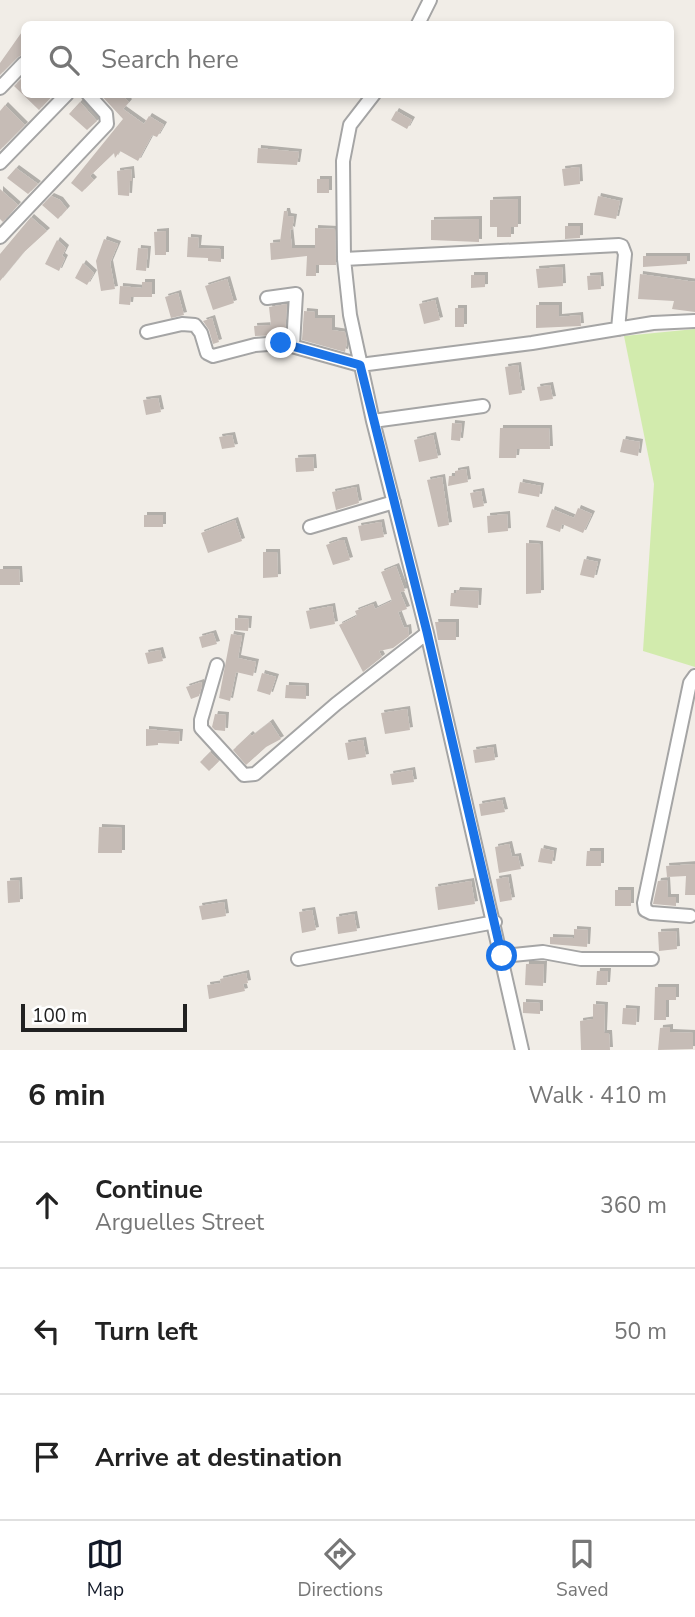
<!DOCTYPE html>
<html lang="en">
<head>
<meta charset="utf-8">
<style>
  body { margin:0; font-family:"Nunito Sans",sans-serif; background:#f2f2f2; color:#222 }
  .scale { position:absolute; left:21px; bottom:18px; width:166px; box-sizing:border-box; padding-left:7px; border:4px solid #212121; border-top:0; font-size:19px; line-height:24px; white-space:nowrap; color:#212121; -webkit-text-stroke:5px #fff; paint-order:stroke }
  .stop { position:absolute; width:21px; height:21px; margin:-16px; border:5px solid #1a73e8; border-radius:50%; background:#fff }
  .stop.end { background:#1a73e8; border-color:#fff; box-shadow:0 2px 7px #0008 }
  .list { margin:0; padding:0; list-style:none }
  h2 { display:flex; justify-content:space-between; align-items:center; height:91px; margin:0; padding:0 28px; font-size:30px }
  h2 small { font-size:23px; font-weight:400; color:#767676 }
  .list li { display:grid; grid-template-columns:46px 1fr auto; gap:21px; align-items:center; box-sizing:border-box; height:126px; padding:0 28px; border-top:2px solid #e0e0e0 }
  .list b { display:block; font-size:26px; white-space:nowrap }
  .list p { margin:0; font-size:23px; white-space:nowrap; color:#767676 }
  .list em { font-size:23px; font-style:normal; color:#767676 }
  .icon { flex:none; width:38px; height:38px; fill:none; stroke:currentColor; stroke-width:2; stroke-linecap:round; stroke-linejoin:round }
  .map { position:relative; flex:none; width:695px; height:1050px; overflow:hidden }
  .search { position:absolute; background:#fff; box-shadow:0 4px 10px #0003; left:21px; right:21px; top:21px; height:77px; display:flex; align-items:center; gap:18px; box-sizing:border-box; padding:0 24px; border-radius:10px; color:#767676; font-size:26px }
  .sheet { height:469px; background:#fff }
  nav { display:flex; justify-content:space-around; align-items:center; box-sizing:border-box; height:98px; border-top:2px solid #e0e0e0; background:#fff; font-size:19px; color:#767676 }
  nav a { display:grid; justify-items:center; gap:4px }
  nav .on { color:#111827 }
  .map>svg:first-child { display:block }
  .grass { fill:#d2ebad }
  .building { fill:#c6bcb6; filter:url(#shadow) }
  .lines { fill:none; stroke-linecap:round; stroke-linejoin:round }
  .minor-casing { stroke:#a5a5a5; stroke-width:16 }
  .minor { stroke:#fff; stroke-width:12 }
  .route { stroke:#1a73e8; stroke-width:9 }
</style>
</head>
<body>
<div class="map">
<svg width="695" height="1050" viewBox="0 0 695 1050">
  <defs>
    <filter id="shadow"><feDropShadow dx="3" dy="-3" stdDeviation="0" flood-color="#0004"/></filter>
  </defs>
  <rect width="100%" height="100%" fill="#f1ede7"/>
  <!-- grass -->
  <path class="grass" d="M 695,329 L 695,667 L 643,651 L 654,484 L 624,336 Z"/>
  <!-- building -->
  <path class="building" d="M 24,29 L 24,54 L 18,57 L 0,75 L 0,63 Z
    M 23,77 L 24,94 L 54,94 L 39,110 L 14,86 Z
    M 100,94 L 121,94 L 129,102 L 123,109 L 144,124 L 149,116 L 164,125 L 157,137 L 152,135 L 138,161 L 120,151 L 115,158 L 114,153 L 90,176 L 94,180 L 82,192 L 71,183 L 123,119 Z
    M 80,102 L 97,121 L 87,130 L 69,114 Z
    M 5,105 L 25,125 L 0,150 L 0,111 Z
    M 396,111 L 412,120 L 407,129 L 391,120 Z
    M 258,148 L 299,152 L 297,165 L 257,163 Z
    M 579,167 L 580,184 L 564,186 L 562,169 Z
    M 16,168 L 38,184 L 28,194 L 7,178 Z
    M 131,169 L 132,181 L 130,181 L 129,196 L 118,195 L 117,171 Z
    M 317,179 L 329,179 L 329,193 L 317,193 Z
    M 0,189 L 18,205 L 3,222 L 0,219 Z
    M 51,196 L 60,200 L 67,209 L 58,219 L 42,205 Z
    M 598,196 L 620,201 L 616,219 L 594,215 Z
    M 518,199 L 518,227 L 511,227 L 511,237 L 497,237 L 497,227 L 490,227 L 490,200 Z
    M 284,211 L 287,211 L 288,216 L 294,217 L 292,230 L 290,229 L 292,248 L 315,248 L 315,228 L 335,229 L 336,265 L 316,265 L 316,276 L 306,276 L 307,256 L 271,260 L 270,243 L 280,242 Z
    M 31,217 L 47,231 L 23,253 L 0,281 L 0,254 Z
    M 479,219 L 479,242 L 431,240 L 431,220 Z
    M 565,226 L 580,226 L 580,238 L 565,239 Z
    M 166,231 L 166,255 L 155,255 L 154,232 Z
    M 188,237 L 199,238 L 198,248 L 221,249 L 221,262 L 208,261 L 208,258 L 187,257 Z
    M 104,239 L 118,244 L 110,263 L 115,289 L 101,291 L 96,261 Z
    M 57,240 L 66,248 L 62,256 L 65,258 L 59,271 L 45,264 Z
    M 138,248 L 148,249 L 146,271 L 136,270 Z
    M 643,256 L 687,256 L 687,264 L 643,267 Z
    M 83,263 L 94,273 L 87,285 L 75,278 Z
    M 562,267 L 563,286 L 538,288 L 536,269 Z
    M 640,274 L 695,282 L 695,312 L 672,309 L 674,301 L 638,299 Z
    M 471,275 L 485,275 L 485,287 L 471,288 Z
    M 600,275 L 601,289 L 588,290 L 587,276 Z
    M 227,279 L 234,303 L 213,310 L 205,286 Z
    M 142,282 L 152,282 L 152,297 L 131,297 L 130,305 L 119,304 L 120,286 L 142,288 Z
    M 178,293 L 184,315 L 171,318 L 165,297 Z
    M 435,300 L 440,320 L 424,324 L 419,304 Z
    M 287,304 L 285,335 L 255,336 L 254,326 L 271,325 L 269,307 Z
    M 536,305 L 559,305 L 559,317 L 580,315 L 581,326 L 536,328 Z
    M 455,308 L 464,308 L 464,327 L 455,327 Z
    M 304,311 L 315,312 L 315,318 L 332,318 L 332,330 L 345,332 L 347,341 L 345,352 L 302,340 Z
    M 212,318 L 219,342 L 213,344 L 209,330 L 203,321 Z
    M 518,365 L 522,393 L 509,395 L 505,367 Z
    M 550,385 L 553,399 L 540,401 L 537,387 Z
    M 158,398 L 161,412 L 146,415 L 143,400 Z
    M 452,423 L 462,424 L 460,441 L 451,440 Z
    M 500,428 L 549,428 L 550,449 L 517,449 L 516,458 L 499,458 Z
    M 232,435 L 235,447 L 222,449 L 219,437 Z
    M 433,435 L 438,458 L 419,462 L 414,440 Z
    M 623,439 L 640,442 L 638,456 L 620,452 Z
    M 313,457 L 314,471 L 296,472 L 295,458 Z
    M 466,469 L 468,482 L 448,486 L 449,476 L 455,476 L 455,471 Z
    M 442,477 L 449,525 L 438,527 L 427,480 Z
    M 520,482 L 541,486 L 539,497 L 518,493 Z
    M 356,487 L 359,503 L 336,510 L 332,492 Z
    M 481,491 L 484,506 L 473,508 L 470,493 Z
    M 578,508 L 592,514 L 583,533 L 562,524 L 560,532 L 546,527 L 552,509 L 574,518 Z
    M 507,514 L 508,531 L 488,533 L 487,516 Z
    M 144,515 L 163,515 L 163,527 L 144,527 Z
    M 235,520 L 242,541 L 208,553 L 201,533 Z
    M 381,522 L 384,537 L 361,541 L 358,526 Z
    M 340,540 L 344,540 L 350,560 L 333,565 L 326,545 Z
    M 526,543 L 540,544 L 541,593 L 526,594 Z
    M 263,552 L 277,552 L 278,577 L 263,578 Z
    M 584,559 L 598,562 L 594,578 L 580,575 Z
    M 396,566 L 405,591 L 400,592 L 407,609 L 398,612 L 404,628 L 408,627 L 409,636 L 393,648 L 379,651 L 382,657 L 363,672 L 339,625 L 357,616 L 355,611 L 373,604 L 375,609 L 392,601 L 381,572 Z
    M 0,569 L 19,569 L 20,585 L 0,585 Z
    M 457,590 L 479,591 L 478,608 L 450,606 L 451,593 L 456,593 Z
    M 332,606 L 335,624 L 310,629 L 306,611 Z
    M 235,618 L 249,619 L 248,631 L 235,630 Z
    M 435,622 L 456,622 L 456,640 L 438,640 Z
    M 213,633 L 217,644 L 202,648 L 199,637 Z
    M 231,634 L 242,636 L 238,658 L 256,662 L 253,676 L 236,672 L 230,701 L 219,698 Z
    M 160,650 L 163,661 L 148,664 L 145,653 Z
    M 262,673 L 276,677 L 270,695 L 257,691 Z
    M 201,682 L 202,686 L 199,696 L 191,699 L 186,687 Z
    M 286,685 L 306,686 L 306,699 L 285,698 Z
    M 407,709 L 410,730 L 385,734 L 381,713 Z
    M 215,714 L 226,715 L 225,731 L 215,730 L 212,727 Z
    M 270,722 L 281,739 L 266,747 L 246,765 L 233,750 L 250,734 L 252,736 Z
    M 146,729 L 180,732 L 179,744 L 158,743 L 158,745 L 146,746 Z
    M 363,740 L 366,757 L 348,760 L 345,743 Z
    M 493,747 L 495,760 L 475,763 L 473,750 Z
    M 210,752 L 219,761 L 209,771 L 200,762 Z
    M 412,770 L 414,782 L 392,785 L 390,774 Z
    M 502,800 L 505,812 L 481,816 L 479,804 Z
    M 99,827 L 122,828 L 122,853 L 98,853 Z
    M 509,844 L 512,857 L 518,856 L 521,869 L 499,873 L 495,847 Z
    M 541,848 L 554,851 L 552,864 L 538,862 Z
    M 587,851 L 601,851 L 601,866 L 586,866 Z
    M 695,864 L 695,895 L 685,895 L 686,876 L 667,877 L 666,866 Z
    M 508,877 L 512,900 L 500,902 L 496,879 Z
    M 19,880 L 20,902 L 8,903 L 7,881 Z
    M 667,880 L 668,897 L 676,897 L 676,906 L 653,904 L 658,881 Z
    M 471,881 L 475,904 L 438,910 L 435,887 Z
    M 615,890 L 631,890 L 631,906 L 615,906 Z
    M 224,902 L 226,916 L 202,920 L 199,906 Z
    M 312,910 L 316,930 L 302,933 L 299,912 Z
    M 354,914 L 357,931 L 338,934 L 336,917 Z
    M 574,929 L 588,930 L 587,947 L 550,944 L 550,937 L 574,938 Z
    M 676,931 L 677,949 L 659,951 L 658,932 Z
    M 526,964 L 544,964 L 543,986 L 525,985 Z
    M 597,971 L 608,971 L 607,985 L 596,985 Z
    M 246,973 L 248,983 L 243,984 L 245,991 L 209,999 L 207,985 L 221,983 L 220,979 Z
    M 655,987 L 676,987 L 676,1000 L 666,1000 L 666,1020 L 654,1020 Z
    M 523,1002 L 540,1003 L 540,1014 L 523,1013 Z
    M 593,1004 L 605,1005 L 604,1033 L 609,1033 L 610,1050 L 581,1050 L 580,1021 L 593,1019 Z
    M 623,1008 L 637,1009 L 636,1025 L 622,1024 Z
    M 670,1027 L 670,1032 L 693,1033 L 693,1049 L 658,1050 L 660,1028 Z"/>
  <g class="lines">
    <!-- minor casing -->
    <g class="minor-casing">
      <path id="minor" d="M 418,24 L 430,0
        M 0,88 L 24,63
        M 374,94 L 350,125 L 343,161 L 344,259 L 350,315 L 373,421 L 427,633 L 522,1050
        M 0,163 L 67,94
        M 0,237 L 107,124 L 106,114 L 88,94
        M 344,259 L 619,245 L 622,246 L 625,254 L 618,329
        M 267,298 L 296,294 L 293,345
        M 147,332 L 182,324 L 195,325 L 201,333 L 207,353 L 213,356 L 255,345 L 281,343 L 360,365 L 532,343 L 653,323 L 695,321
        M 373,421 L 483,406
        M 310,527 L 394,502
        M 217,665 L 201,720 L 201,728 L 244,775 L 255,774 L 336,704 L 427,633
        M 690,916 L 651,913 L 645,910 L 644,903 L 690,683 L 695,676
        M 502,956 L 543,952 L 581,959 L 652,959
        M 298,959 L 495,922"/>
    </g>
    <!-- minor -->
    <use href="#minor" class="minor"/>
  </g>
  <g class="lines">
    <!-- route -->
    <path class="route" d="M 281,343 L 360,365 L 427,632 L 502,956"/>
  </g>
</svg>
<div class="scale">100 m</div>
<div class="stop" style="left:502px;top:956px"></div>
<div class="stop end" style="left:281px;top:343px"></div>
<div class="search"><svg class="icon" aria-label="search" viewBox="0 0 24 24"><circle cx="10" cy="10" r="6"/><path d="M15 15l6 6"/></svg>Search here</div>
</div>
<section class="sheet">
<h2>6 min<small>Walk · 410 m</small></h2>
<ul class="list">
<li><svg class="icon" aria-label="ahead" viewBox="0 0 24 24"><path d="M12 20V5M6 11l6-6 6 6"/></svg><div><b>Continue</b><p>Arguelles Street</p></div><em>360 m</em></li>
<li><svg class="icon" aria-label="left" viewBox="0 0 24 24"><path d="M17 20v-9H6M10 6l-5 5 5 5"/></svg><div><b>Turn left</b></div><em>50 m</em></li>
<li><svg class="icon" aria-label="arrive" viewBox="0 0 24 24"><path d="M6 21V4h12l-3 4 3 4H6"/></svg><div><b>Arrive at destination</b></div></li>
</ul>
</section>
<nav>
<a class="on"><svg class="icon" aria-label="map" viewBox="0 0 24 24"><path d="M3 6l6-2 6 2 6-2v14l-6 2-6-2-6 2zM9 4v14M15 6v14"/></svg>Map</a>
<a><svg class="icon" aria-label="directions" viewBox="0 0 24 24"><path d="M12 3l9 9-9 9-9-9zM9 14v-3h6M13 9l2 2-2 2"/></svg>Directions</a>
<a><svg class="icon" aria-label="saved" viewBox="0 0 24 24"><path d="M7 4h10v16l-5-4-5 4z"/></svg>Saved</a>
</nav>
</body>
</html>
